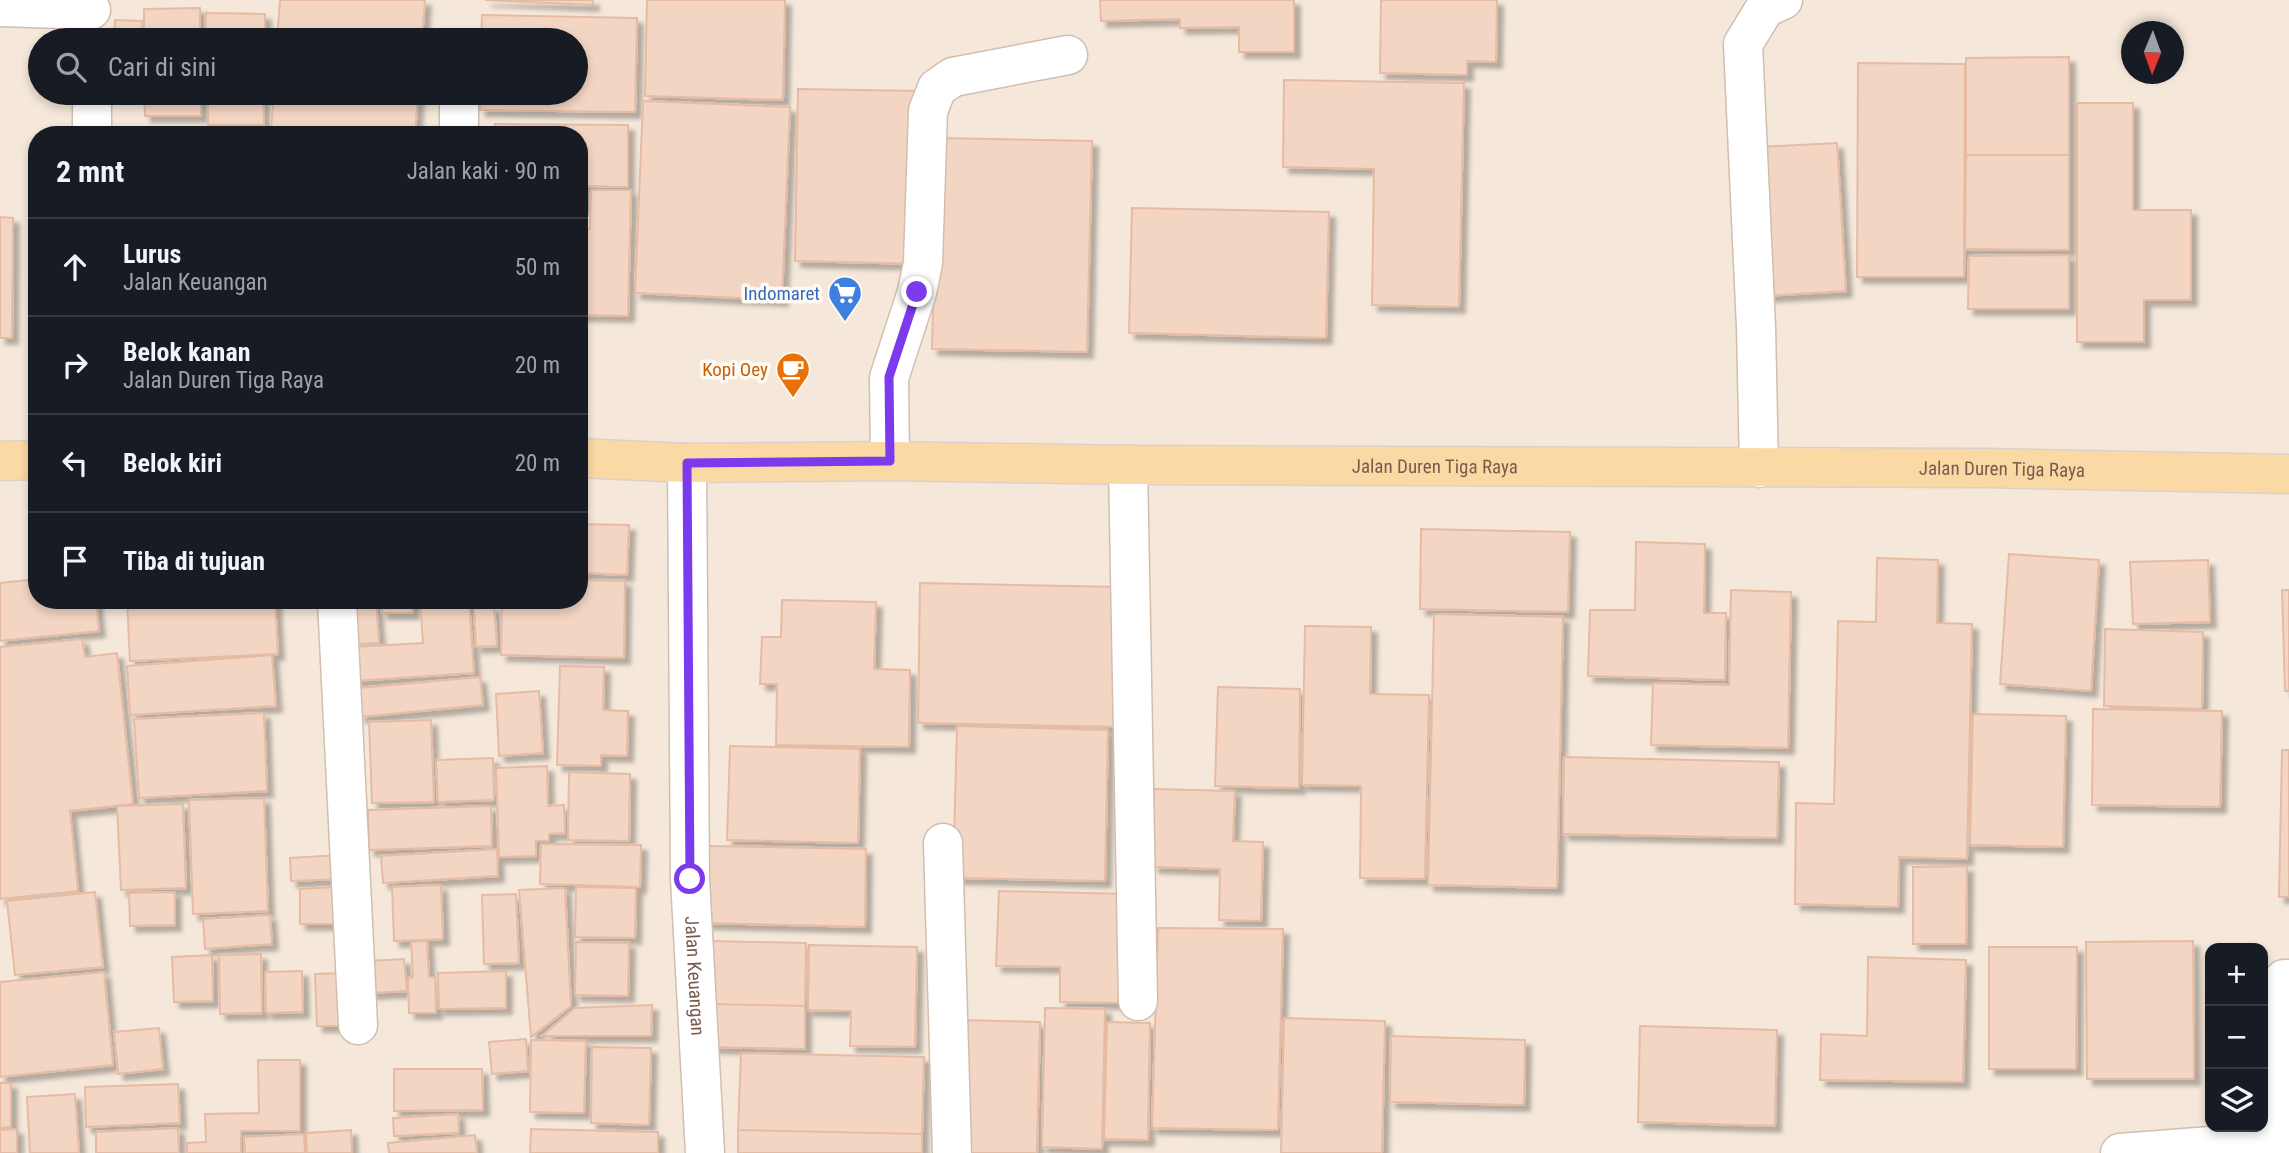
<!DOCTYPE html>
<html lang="id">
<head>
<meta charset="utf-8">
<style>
  body { margin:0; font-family:"Roboto Condensed",sans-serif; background:#20242c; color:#f1f3f6 }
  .controls { position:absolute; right:21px; bottom:21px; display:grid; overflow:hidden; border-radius:14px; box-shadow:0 4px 10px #0003 }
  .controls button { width:63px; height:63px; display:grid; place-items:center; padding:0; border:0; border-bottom:2px solid #363941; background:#171b24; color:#f1f3f6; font:35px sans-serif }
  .compass { position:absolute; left:2121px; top:21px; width:63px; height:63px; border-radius:50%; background:#171b24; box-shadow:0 4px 10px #0003; rotate:181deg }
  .stop { position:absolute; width:21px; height:21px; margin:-16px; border:5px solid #7c3aed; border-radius:50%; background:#fff }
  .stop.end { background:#7c3aed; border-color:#fff; box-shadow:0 2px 7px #0008 }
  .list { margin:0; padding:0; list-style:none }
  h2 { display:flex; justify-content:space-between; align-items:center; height:91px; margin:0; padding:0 28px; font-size:30px }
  h2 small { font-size:23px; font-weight:400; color:#9ea1a6 }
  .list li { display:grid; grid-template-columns:46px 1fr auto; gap:21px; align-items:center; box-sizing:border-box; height:98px; padding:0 28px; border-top:2px solid #363941 }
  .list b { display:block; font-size:26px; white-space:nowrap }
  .list p { margin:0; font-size:23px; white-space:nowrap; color:#9ea1a6 }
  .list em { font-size:23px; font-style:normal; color:#9ea1a6 }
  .icon { flex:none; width:38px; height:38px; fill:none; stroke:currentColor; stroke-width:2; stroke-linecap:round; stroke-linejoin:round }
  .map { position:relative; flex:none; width:2289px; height:1153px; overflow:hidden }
  .search { position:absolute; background:#171b24; box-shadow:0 4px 10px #0003; left:28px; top:28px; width:560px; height:77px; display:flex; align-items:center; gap:18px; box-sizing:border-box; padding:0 24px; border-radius:38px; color:#9ea1a6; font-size:26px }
  .panel { position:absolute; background:#171b24; box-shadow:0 4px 10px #0003; left:28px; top:126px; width:560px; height:483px; border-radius:28px }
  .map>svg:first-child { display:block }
  .residential { fill:#f5e8da; fill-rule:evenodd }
  .building { fill:#f3d5c3; stroke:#e6bba3; stroke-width:2; filter:url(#shadow) }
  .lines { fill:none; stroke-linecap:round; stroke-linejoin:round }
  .minor-casing { stroke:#d1beb0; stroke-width:41 }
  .major-casing { stroke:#dad1cd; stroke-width:41 }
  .minor { stroke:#fff; stroke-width:38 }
  .major { stroke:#fbd9a5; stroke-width:38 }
  .route { stroke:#7c3aed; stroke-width:9 }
  .labels { text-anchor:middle; stroke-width:7; stroke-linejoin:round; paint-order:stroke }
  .shop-label { font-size:19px; fill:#366cbe; stroke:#fffaf3; text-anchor:end }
  .food-label { font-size:19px; fill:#c56008; stroke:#fffaf3; text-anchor:end }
  .street-label { font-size:19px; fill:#7a5c4d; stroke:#fffaf3 }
</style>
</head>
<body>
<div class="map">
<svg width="2289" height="1153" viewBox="0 0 2289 1153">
  <defs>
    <filter id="shadow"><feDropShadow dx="6" dy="6" stdDeviation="2" flood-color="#0004"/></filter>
  </defs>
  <rect width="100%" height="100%" fill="#fdf6ec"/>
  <!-- residential -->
  <path class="residential" d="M 0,0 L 2289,0 L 2289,1153 L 0,1153 ZM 2132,32 L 2174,32 L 2174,74 L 2132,74 ZM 40,40 L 576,40 L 576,93 L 40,93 ZM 37,135 L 579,135 L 579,600 L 37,600 ZM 2210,948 L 2263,948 L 2263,1127 L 2210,1127 Z"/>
  <!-- building -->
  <path class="building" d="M 280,0 L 425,0 L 422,40 L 277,40 Z
    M 485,0 L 593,0 L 593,5 Z
    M 647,0 L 785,0 L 783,100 L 645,96 Z
    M 1100,0 L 1294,0 L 1294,52 L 1239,52 L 1239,27 L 1180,28 L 1180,19 L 1101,21 Z
    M 1381,0 L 1497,0 L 1496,62 L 1467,61 L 1467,75 L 1380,73 Z
    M 200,8 L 200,40 L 144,40 L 144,9 Z
    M 206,13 L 265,14 L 265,40 L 205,40 Z
    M 482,15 L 637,18 L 635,112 L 480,110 L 480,93 L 576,93 L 576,40 L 481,40 Z
    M 115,20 L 142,21 L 141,40 L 114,40 Z
    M 2069,57 L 2069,155 L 1966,155 L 1966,58 Z
    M 1858,63 L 1965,64 L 1964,277 L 1857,277 Z
    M 1284,80 L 1464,83 L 1459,307 L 1372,305 L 1374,169 L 1283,167 Z
    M 798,89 L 922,91 L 918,264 L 795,261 Z
    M 144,93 L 201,93 L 201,116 L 145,116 Z
    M 208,93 L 263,93 L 264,125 L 208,125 Z
    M 274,93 L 418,93 L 415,135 L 368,135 L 271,128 Z
    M 643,101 L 790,107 L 782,300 L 635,293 Z
    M 2077,103 L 2133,103 L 2133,210 L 2191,210 L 2191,300 L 2144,300 L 2144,342 L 2077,342 Z
    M 495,124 L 628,125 L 628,187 L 587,186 L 587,208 L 579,208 L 579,135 L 495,135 Z
    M 937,138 L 1092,141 L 1087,352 L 932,349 Z
    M 1837,143 L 1846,291 L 1767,296 L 1758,147 Z
    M 1966,155 L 2069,155 L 2069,250 L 1965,249 Z
    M 591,190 L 631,190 L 628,316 L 579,315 L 579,228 L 590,229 Z
    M 1132,208 L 1329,212 L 1326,338 L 1129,333 Z
    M 0,217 L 13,218 L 12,338 L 0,338 Z
    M 2069,255 L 2069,309 L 1968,309 L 1969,256 Z
    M 579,524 L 629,525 L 627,575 L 579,573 Z
    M 1421,529 L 1570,532 L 1568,612 L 1420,609 Z
    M 1636,542 L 1705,544 L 1704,613 L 1726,613 L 1725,680 L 1588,676 L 1590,610 L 1635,610 Z
    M 2009,554 L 2099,560 L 2091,691 L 2000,684 Z
    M 1877,558 L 1938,560 L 1937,623 L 1972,624 L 1967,859 L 1899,857 L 1898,907 L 1795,904 L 1796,803 L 1834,804 L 1838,621 L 1876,622 Z
    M 2208,560 L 2210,622 L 2133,624 L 2130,562 Z
    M 37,579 L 37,600 L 96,600 L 99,631 L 0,641 L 0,583 Z
    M 579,580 L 625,581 L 624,658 L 501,655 L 502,600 L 579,600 Z
    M 920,583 L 1123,587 L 1120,727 L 918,723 Z
    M 1731,590 L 1791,592 L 1788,748 L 1651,745 L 1653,683 L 1729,685 Z
    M 2282,590 L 2289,590 L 2289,691 L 2285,691 Z
    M 127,600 L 275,600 L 278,654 L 130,661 Z
    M 350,600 L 376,600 L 379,643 L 353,644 Z
    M 381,600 L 413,600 L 413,613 L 382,613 Z
    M 420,600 L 469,600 L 474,673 L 355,681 L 353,647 L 423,643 Z
    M 782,600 L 876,602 L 874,669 L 910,670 L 909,747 L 776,745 L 777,684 L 760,684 L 762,637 L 781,637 Z
    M 494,606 L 497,646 L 476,647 L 474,607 Z
    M 1434,614 L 1563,617 L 1557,888 L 1428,885 Z
    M 1305,626 L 1371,627 L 1370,694 L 1429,695 L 1425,879 L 1360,878 L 1361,786 L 1302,785 Z
    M 2105,629 L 2203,632 L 2202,709 L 2104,706 Z
    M 82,639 L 85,657 L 117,653 L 133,804 L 70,811 L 78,891 L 0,899 L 0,647 Z
    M 272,655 L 276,706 L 130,715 L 127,666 Z
    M 560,666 L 604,667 L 603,710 L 628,711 L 627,756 L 601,755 L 601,766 L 557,765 Z
    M 480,677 L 483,705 L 360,717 L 358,688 Z
    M 1218,687 L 1300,689 L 1299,788 L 1215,786 Z
    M 539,691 L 543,753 L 499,756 L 496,694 Z
    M 2093,709 L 2222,711 L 2220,807 L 2092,805 Z
    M 264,713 L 267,791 L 139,798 L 134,719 Z
    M 1973,714 L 2066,716 L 2063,847 L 1970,845 Z
    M 431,720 L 434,802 L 372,803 L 369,722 Z
    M 957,726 L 1108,730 L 1105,881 L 953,878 Z
    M 730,746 L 860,749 L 858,843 L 727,840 Z
    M 2282,750 L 2289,750 L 2289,897 L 2279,897 Z
    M 1564,757 L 1779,762 L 1777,838 L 1563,834 Z
    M 493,758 L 494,800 L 438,802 L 436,760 Z
    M 547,766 L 548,806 L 564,805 L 565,833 L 549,834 L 549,841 L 536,841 L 536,856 L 499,857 L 496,768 Z
    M 569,772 L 630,774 L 629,841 L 568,840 Z
    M 1154,789 L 1235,791 L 1233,841 L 1263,842 L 1261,921 L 1219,920 L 1220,869 L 1153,867 Z
    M 264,798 L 268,911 L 193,914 L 189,800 Z
    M 183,804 L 186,888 L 121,890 L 117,806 Z
    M 491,806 L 492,846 L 369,850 L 368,810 Z
    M 541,844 L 641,845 L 640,887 L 540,884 Z
    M 708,846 L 866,849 L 865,927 L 706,923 Z
    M 497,849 L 498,876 L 383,883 L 381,856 Z
    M 339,855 L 341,879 L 291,881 L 290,858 Z
    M 1967,866 L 1966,944 L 1913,944 L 1913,867 Z
    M 441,885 L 443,939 L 394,941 L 392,887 Z
    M 335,887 L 335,924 L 300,924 L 300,889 Z
    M 576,887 L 636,888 L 635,938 L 575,937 Z
    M 565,888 L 571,1006 L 531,1037 L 519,890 Z
    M 999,891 L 1126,894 L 1123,1003 L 1060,1002 L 1060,967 L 996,966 Z
    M 95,892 L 103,967 L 15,975 L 7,901 Z
    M 175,892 L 175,925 L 130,926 L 129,893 Z
    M 516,894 L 519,963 L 484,964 L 482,895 Z
    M 270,915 L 272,944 L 205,949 L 203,919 Z
    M 1158,928 L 1283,929 L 1278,1130 L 1152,1128 Z
    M 427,941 L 429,977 L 435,977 L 436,1013 L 409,1013 L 408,978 L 413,977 L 411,942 Z
    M 709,941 L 806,943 L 805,1006 L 708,1004 Z
    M 2193,941 L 2194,1079 L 2087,1079 L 2086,942 Z
    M 576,942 L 629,943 L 628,996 L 575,995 Z
    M 809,945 L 917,947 L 915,1047 L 850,1046 L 851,1011 L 808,1010 Z
    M 1989,947 L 2077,947 L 2076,1069 L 1989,1069 Z
    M 261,954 L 262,1013 L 220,1014 L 219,955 Z
    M 212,955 L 213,1001 L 174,1002 L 172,957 Z
    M 1868,957 L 1966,960 L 1963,1082 L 1820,1080 L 1821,1034 L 1867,1036 Z
    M 404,959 L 407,991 L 370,993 L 368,961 Z
    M 302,971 L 303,1012 L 266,1013 L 265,972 Z
    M 506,971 L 506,1008 L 439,1009 L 438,973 Z
    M 104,972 L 113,1065 L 0,1077 L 0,982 Z
    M 343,973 L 344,1026 L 317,1026 L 315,974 Z
    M 708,1004 L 805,1006 L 805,1049 L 707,1047 Z
    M 652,1005 L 651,1036 L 542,1036 L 575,1008 Z
    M 1045,1008 L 1105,1009 L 1102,1149 L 1042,1147 Z
    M 1284,1018 L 1385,1021 L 1382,1153 L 1281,1153 Z
    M 961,1020 L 1040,1022 L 1037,1153 L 959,1153 Z
    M 1107,1022 L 1150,1023 L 1148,1140 L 1104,1139 Z
    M 1640,1026 L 1777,1030 L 1775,1126 L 1638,1122 Z
    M 159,1028 L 163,1069 L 118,1074 L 114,1032 Z
    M 1391,1036 L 1525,1040 L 1524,1105 L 1390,1102 Z
    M 526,1039 L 528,1071 L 492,1074 L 489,1042 Z
    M 531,1040 L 586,1041 L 584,1113 L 530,1112 Z
    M 592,1047 L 651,1048 L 649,1125 L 591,1123 Z
    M 741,1053 L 924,1057 L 922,1134 L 738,1130 Z
    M 258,1060 L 300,1060 L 300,1131 L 241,1131 L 241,1153 L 187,1153 L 187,1143 L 206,1142 L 205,1114 L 259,1113 Z
    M 394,1069 L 482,1069 L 483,1110 L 394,1111 Z
    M 0,1083 L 11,1083 L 11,1127 L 0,1128 Z
    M 178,1084 L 180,1123 L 86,1127 L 85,1087 Z
    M 75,1094 L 79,1153 L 30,1153 L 27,1097 Z
    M 458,1114 L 459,1133 L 394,1136 L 393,1118 Z
    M 178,1128 L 179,1153 L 96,1153 L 96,1132 Z
    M 17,1129 L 17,1153 L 0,1153 L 0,1130 Z
    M 531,1129 L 658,1132 L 658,1153 L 530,1153 Z
    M 351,1130 L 352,1153 L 307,1153 L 306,1133 Z
    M 738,1130 L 922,1134 L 922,1153 L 738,1153 Z
    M 304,1134 L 305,1153 L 245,1153 L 244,1137 Z
    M 475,1135 L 477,1153 L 389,1153 L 388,1143 Z"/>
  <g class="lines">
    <!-- minor casing -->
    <g class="minor-casing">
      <g id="minor">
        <path d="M 0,7 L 91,10"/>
        <path d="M 92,93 L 92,135"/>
        <path d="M 459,135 L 459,93"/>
        <path d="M 890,461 L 889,378 L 917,292 L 923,263 L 928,111 L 937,88 L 953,77 L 1068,55"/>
        <path id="s1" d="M 687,463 L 690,879 L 705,1153"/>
        <path d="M 1128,465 L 1138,1001"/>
        <path d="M 1759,468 L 1756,327 L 1743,44 L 1765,8 L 1783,0"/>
        <path d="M 337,600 L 358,1025"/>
        <path d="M 943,843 L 952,1153"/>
        <path d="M 2270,1140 L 2272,1013 L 2276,988 L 2284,979 L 2289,979"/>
        <path d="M 2120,1153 L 2289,1140"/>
      </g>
    </g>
    <!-- major casing -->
    <g class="major-casing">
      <g id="major">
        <path id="s2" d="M 579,458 L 687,463 L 890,461 L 1128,465 L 1985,468 L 2289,474"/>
        <path d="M 0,461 L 37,460"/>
      </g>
    </g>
    <!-- minor -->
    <use href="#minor" class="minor"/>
    <!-- major -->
    <use href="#major" class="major"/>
  </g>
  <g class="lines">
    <!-- route -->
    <path class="route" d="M 690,879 L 687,463 L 890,461 L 889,377 L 917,292"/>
  </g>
  <!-- icons -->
  <defs>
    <g id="supermarket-pin" transform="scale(1.75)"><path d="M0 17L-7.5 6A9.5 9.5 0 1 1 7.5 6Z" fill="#3f7fe0" stroke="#fffaf3"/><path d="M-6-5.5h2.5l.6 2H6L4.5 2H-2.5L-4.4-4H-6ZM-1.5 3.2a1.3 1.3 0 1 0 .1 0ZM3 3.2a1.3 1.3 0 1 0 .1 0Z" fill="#fff"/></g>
    <g id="cafe-pin" transform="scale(1.75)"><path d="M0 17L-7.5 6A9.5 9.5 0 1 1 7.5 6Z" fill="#e8710a" stroke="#fffaf3"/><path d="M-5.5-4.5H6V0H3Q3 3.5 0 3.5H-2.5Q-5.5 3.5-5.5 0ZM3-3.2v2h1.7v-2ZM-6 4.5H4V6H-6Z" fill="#fff"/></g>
  </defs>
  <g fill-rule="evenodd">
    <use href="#supermarket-pin" x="845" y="293"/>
    <use href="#cafe-pin" x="793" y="369"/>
  </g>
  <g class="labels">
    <!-- shop labels -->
    <g class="shop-label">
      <text x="820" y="300">Indomaret</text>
    </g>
    <!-- food labels -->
    <g class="food-label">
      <text x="768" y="376">Kopi Oey</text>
    </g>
    <!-- street labels -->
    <g class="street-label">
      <text dy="7" stroke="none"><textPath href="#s2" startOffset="856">Jalan Duren Tiga Raya</textPath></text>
      <text dy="7" stroke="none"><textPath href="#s2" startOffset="1423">Jalan Duren Tiga Raya</textPath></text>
      <text dy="7" stroke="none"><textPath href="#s1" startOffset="513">Jalan Keuangan</textPath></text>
    </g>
  </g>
</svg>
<div class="controls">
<button>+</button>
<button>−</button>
<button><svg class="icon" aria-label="layers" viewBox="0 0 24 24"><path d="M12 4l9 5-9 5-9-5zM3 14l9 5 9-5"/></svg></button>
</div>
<svg class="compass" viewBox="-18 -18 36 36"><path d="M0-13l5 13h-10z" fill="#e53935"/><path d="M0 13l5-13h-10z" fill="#9ea1a6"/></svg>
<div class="stop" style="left:690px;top:879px"></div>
<div class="stop end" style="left:917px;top:292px"></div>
<div class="search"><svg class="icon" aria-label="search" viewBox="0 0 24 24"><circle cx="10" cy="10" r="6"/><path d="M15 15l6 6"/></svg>Cari di sini</div>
<section class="panel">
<h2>2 mnt<small>Jalan kaki · 90 m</small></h2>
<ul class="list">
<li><svg class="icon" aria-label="ahead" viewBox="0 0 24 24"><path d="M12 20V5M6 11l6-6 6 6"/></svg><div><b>Lurus</b><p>Jalan Keuangan</p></div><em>50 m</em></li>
<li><svg class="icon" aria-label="right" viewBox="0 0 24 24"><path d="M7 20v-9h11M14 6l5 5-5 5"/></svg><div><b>Belok kanan</b><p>Jalan Duren Tiga Raya</p></div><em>20 m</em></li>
<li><svg class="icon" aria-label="left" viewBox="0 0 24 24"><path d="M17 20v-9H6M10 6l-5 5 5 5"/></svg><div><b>Belok kiri</b></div><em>20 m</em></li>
<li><svg class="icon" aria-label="arrive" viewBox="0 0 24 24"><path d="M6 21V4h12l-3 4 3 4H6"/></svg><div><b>Tiba di tujuan</b></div></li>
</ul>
</section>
</div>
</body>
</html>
